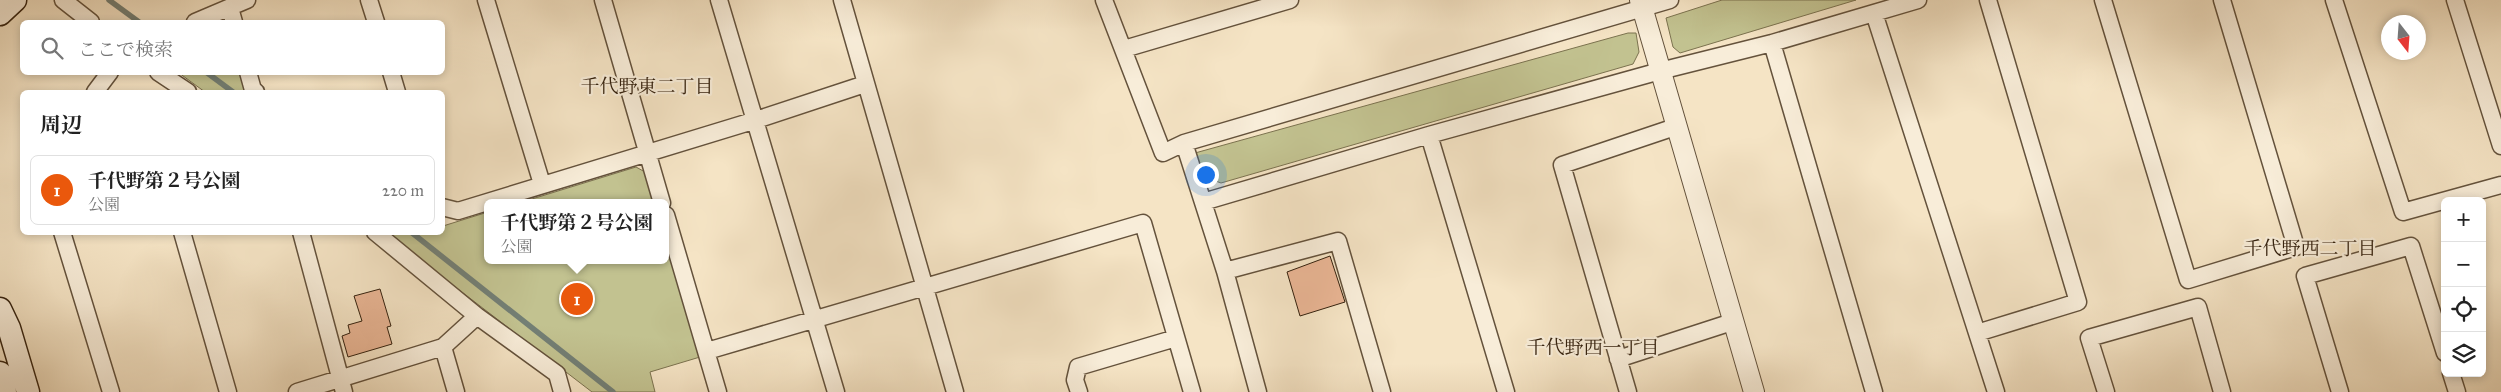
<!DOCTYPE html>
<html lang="ja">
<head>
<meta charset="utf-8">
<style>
  body { margin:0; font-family:"IM FELL Great Primer","Noto Serif JP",serif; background:#f2f2f2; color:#222 }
  .controls { position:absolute; right:15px; bottom:15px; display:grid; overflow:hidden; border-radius:8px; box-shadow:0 2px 8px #0003 }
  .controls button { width:45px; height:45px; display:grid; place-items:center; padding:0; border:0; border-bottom:1px solid #e0e0e0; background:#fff; color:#222; font:25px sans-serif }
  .compass { position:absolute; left:2381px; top:15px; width:45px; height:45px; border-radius:50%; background:#fff; box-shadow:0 2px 8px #0003; rotate:163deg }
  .you { position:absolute; left:1205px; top:174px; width:18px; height:18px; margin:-12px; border:4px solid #fff; border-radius:50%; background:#1a73e8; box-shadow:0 0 0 8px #1a73e833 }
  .badge { display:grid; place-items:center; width:32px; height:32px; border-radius:50%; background:#ea580c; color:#fff; font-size:16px; font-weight:700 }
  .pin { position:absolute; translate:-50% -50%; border:2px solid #fff; box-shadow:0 1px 5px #0006 }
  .popup { position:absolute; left:484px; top:199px; width:185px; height:65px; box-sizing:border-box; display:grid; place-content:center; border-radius:8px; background:#fff; filter:drop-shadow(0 1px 4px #0005); font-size:16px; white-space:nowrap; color:#767676 }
  .popup b { font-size:19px; color:#222 }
  .popup::after { content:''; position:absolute; left:50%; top:100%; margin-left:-10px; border:10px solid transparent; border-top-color:#fff }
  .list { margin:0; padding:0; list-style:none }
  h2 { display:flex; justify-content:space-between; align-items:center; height:65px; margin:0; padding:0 20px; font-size:21px }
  h2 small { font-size:16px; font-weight:400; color:#767676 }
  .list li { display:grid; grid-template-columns:32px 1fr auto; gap:15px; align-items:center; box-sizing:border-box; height:70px; margin:0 10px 10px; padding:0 10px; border:1px solid #e0e0e0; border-radius:8px }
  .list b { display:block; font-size:19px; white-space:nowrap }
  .list p { margin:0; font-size:16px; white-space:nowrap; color:#767676 }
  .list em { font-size:16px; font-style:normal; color:#767676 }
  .icon { flex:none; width:28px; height:28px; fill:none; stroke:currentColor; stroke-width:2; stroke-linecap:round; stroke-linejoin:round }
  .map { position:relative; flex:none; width:2501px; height:392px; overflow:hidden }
  .search { position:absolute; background:#fff; box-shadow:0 2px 8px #0003; left:20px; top:20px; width:425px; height:55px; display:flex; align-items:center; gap:12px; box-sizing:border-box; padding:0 18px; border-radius:8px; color:#767676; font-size:19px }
  .panel { position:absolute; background:#fff; box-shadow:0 2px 8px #0003; left:20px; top:90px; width:425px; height:145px; border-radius:8px }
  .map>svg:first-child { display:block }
  .green { fill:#c2c290; stroke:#7b724f }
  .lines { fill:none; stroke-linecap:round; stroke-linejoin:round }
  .stream { stroke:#737f75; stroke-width:5.5 }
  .building { fill:#e9b594; stroke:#34210e }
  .minor-casing { stroke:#64523c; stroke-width:19 }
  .tertiary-casing { stroke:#64523c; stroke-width:22 }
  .secondary-casing { stroke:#34210e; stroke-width:25 }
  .minor { stroke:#f8edd9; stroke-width:16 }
  .tertiary { stroke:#f8edd9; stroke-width:20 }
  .secondary { stroke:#f8edd9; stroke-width:22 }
  .labels { text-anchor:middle; stroke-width:4.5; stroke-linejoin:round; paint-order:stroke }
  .neighbourhood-label { font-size:19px; fill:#34210e; stroke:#f8edd9 }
</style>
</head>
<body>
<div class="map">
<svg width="2501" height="392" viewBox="0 0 2501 392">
  <rect width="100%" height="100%" fill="#f5e4c5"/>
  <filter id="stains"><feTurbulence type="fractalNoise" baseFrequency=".004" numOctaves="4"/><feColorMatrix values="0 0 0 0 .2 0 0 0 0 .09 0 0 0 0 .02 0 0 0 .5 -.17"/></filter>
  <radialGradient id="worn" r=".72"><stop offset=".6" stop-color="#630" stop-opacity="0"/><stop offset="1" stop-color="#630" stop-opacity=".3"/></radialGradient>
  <!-- green -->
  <path class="green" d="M 1722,0 L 1856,0 L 1680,53 L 1673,47 L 1666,18 Z
    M 1628,33 L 1636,33 L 1639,52 L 1633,64 L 1221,183 L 1205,177 L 1195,153 Z
    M 179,73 L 243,73 L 250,92 L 205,92 Z
    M 636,167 L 645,172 L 654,203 L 519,203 Z
    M 488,212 L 488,260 L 666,260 L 666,242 L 700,357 L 650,372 L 655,392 L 592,392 L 385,233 L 442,232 L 443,226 Z"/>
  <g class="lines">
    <!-- stream -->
    <path class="stream" d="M 109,0 L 139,22
      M 206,72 L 233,92
      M 411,232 L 613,392"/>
  </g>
  <!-- building -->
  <path class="building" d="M 1330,256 L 1345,302 L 1300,316 L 1287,272 Z
    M 380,289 L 391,326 L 387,327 L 392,344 L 348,357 L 342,336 L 350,333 L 348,325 L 362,321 L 354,296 Z"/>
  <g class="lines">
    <!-- minor casing -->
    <g class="minor-casing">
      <path id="minor" d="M 63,0 L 91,22
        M 369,0 L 376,22
        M 486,0 L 542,184
        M 603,0 L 662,203
        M 719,0 L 836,392
        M 842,0 L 955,392
        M 1104,0 L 1163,153 L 1184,143 L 1670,0
        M 2103,0 L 2188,280 L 2296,247 L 2222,0
        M 2334,0 L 2403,212 L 2501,185
        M 2455,0 L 2501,146
        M 230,8 L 234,22
        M 1874,13 L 1996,392
        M 195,22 L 247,0
        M 1772,43 L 1874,392
        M 1124,49 L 1290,0
        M 158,72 L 188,92
        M 248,72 L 253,90 L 256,92
        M 391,72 L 397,92
        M 95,92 L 110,72
        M 1429,135 L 1506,392
        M 1184,143 L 1225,271 L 1258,392
        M 1203,202 L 1429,135 L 1660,71 L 1772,43 L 1918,0
        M 442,207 L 458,211 L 756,120 L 865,84
        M 666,215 L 718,392
        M 62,232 L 111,392
        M 182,232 L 228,392
        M 301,232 L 344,392
        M 375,232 L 477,316 L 557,374 L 562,392
        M 1225,271 L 1338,241 L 1382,392
        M 1977,333 L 2078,302 L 1988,0
        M 443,347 L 456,392
        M 707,351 L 1143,223 L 1192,392
        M 1618,359 L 1732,322
        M 2451,373 L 2457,392
        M 297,392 L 443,347 L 477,316
        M 1079,392 L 1075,380 L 1078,367 L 1176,338
        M 1628,392 L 1562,165 L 1675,127
        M 2106,392 L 2089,338 L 2198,307 L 2222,392
        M 2340,392 L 2305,276 L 2411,246 L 2445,353"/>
    </g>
    <!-- tertiary casing -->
    <g class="tertiary-casing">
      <path id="tertiary" d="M 1640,0 L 1754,392"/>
    </g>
    <!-- secondary casing -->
    <g class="secondary-casing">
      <path id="secondary" d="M 0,14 L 15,0
        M 0,309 L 9,328 L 28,392
        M 0,373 L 5,392"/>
    </g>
    <!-- minor -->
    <use href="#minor" class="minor"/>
    <!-- tertiary -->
    <use href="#tertiary" class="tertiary"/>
    <!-- secondary -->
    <use href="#secondary" class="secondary"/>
  </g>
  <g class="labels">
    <!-- neighbourhood labels -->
    <g class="neighbourhood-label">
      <text x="647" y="93">千代野東二丁目</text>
      <text x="2310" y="255">千代野西二丁目</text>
      <text x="1593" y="354">千代野西一丁目</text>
    </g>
  </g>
  <rect width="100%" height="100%" filter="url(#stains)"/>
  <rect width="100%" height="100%" fill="url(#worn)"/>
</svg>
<div class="controls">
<button>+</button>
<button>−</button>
<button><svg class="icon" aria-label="locate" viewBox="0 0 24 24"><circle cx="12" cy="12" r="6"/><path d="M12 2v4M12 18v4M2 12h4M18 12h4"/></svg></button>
<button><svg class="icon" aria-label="layers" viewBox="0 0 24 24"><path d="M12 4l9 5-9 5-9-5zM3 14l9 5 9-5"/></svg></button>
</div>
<svg class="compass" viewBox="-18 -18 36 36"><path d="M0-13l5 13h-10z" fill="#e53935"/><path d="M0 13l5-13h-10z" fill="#767676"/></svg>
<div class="you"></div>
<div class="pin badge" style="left:577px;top:299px">1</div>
<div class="popup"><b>千代野第２号公園</b>公園</div>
<div class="search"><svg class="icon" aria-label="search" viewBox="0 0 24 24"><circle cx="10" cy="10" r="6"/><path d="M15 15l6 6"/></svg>ここで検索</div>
<section class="panel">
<h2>周辺<small></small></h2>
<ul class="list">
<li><span class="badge">1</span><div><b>千代野第２号公園</b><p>公園</p></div><em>220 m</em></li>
</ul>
</section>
</div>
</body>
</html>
